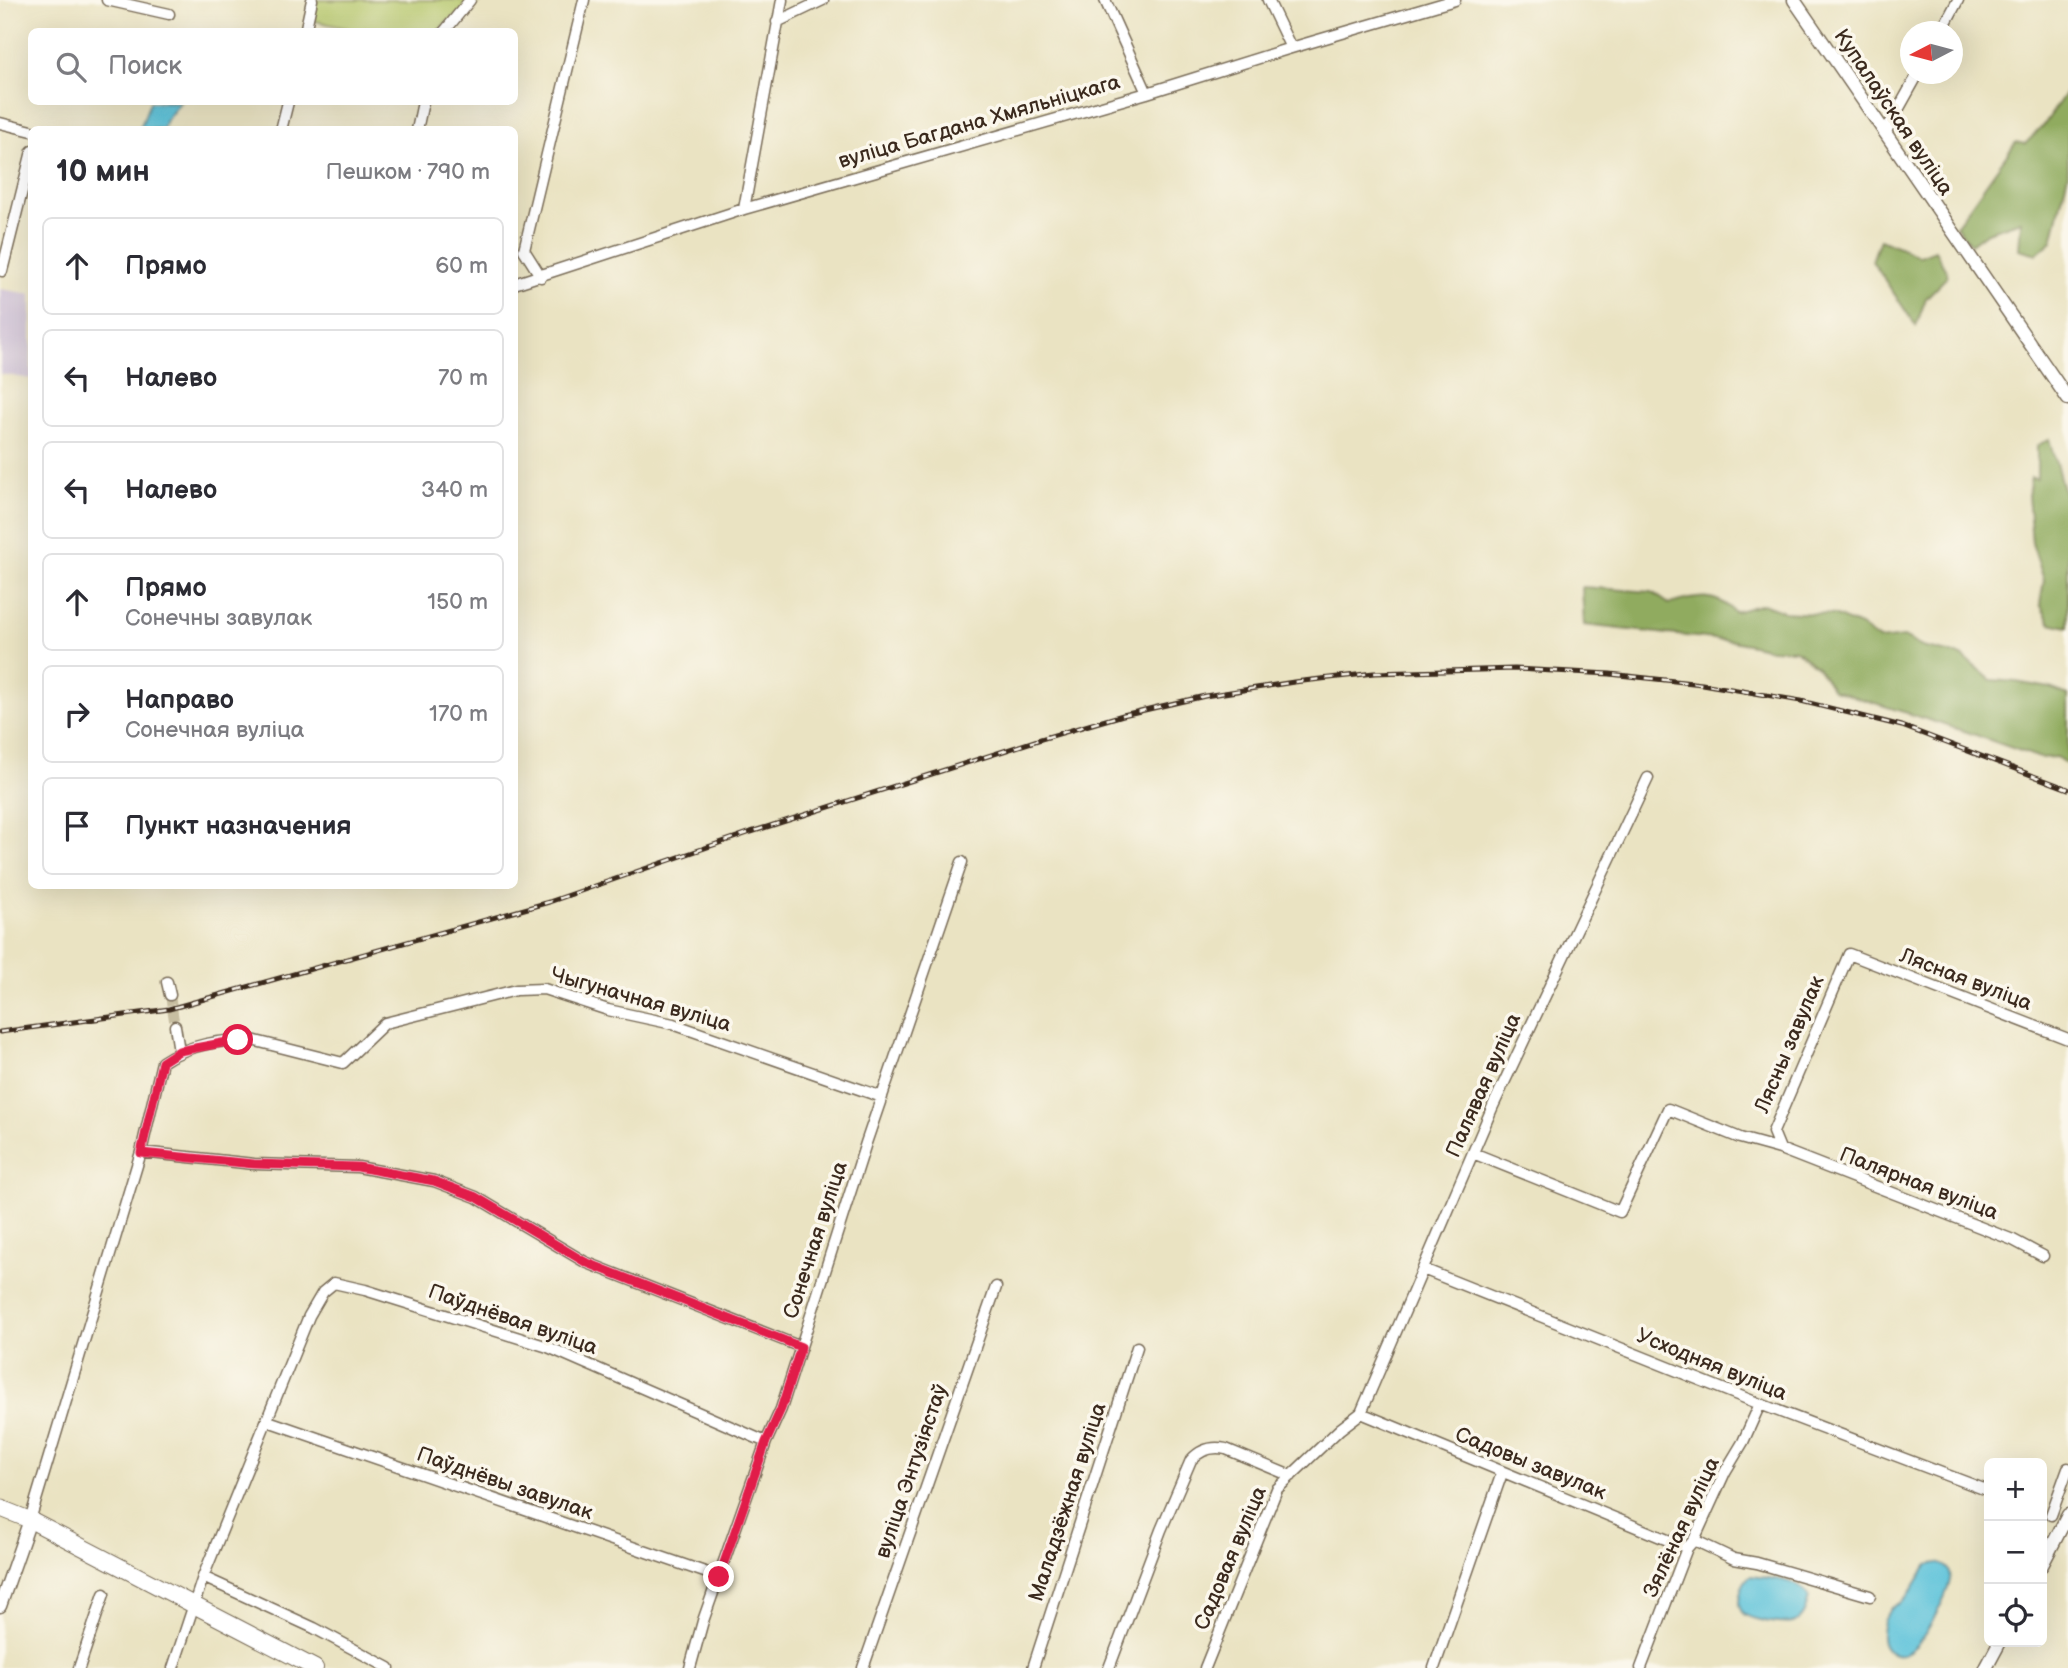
<!DOCTYPE html>
<html lang="ru">
<head>
<meta charset="utf-8">
<style>
  body { margin:0; font-family:"Balsamiq Sans",sans-serif; background:#f2f2f3; color:#2b2b33 }
  .controls { position:absolute; right:21px; bottom:21px; display:grid; overflow:hidden; border-radius:10px; box-shadow:0 7px 28px #0002 }
  .controls button { width:63px; height:63px; display:grid; place-items:center; padding:0; border:0; border-bottom:2px solid #e1e1e2; background:#fff; color:#2b2b33; font:35px sans-serif }
  .compass { position:absolute; left:1900px; top:21px; width:63px; height:63px; border-radius:50%; background:#fff; box-shadow:0 7px 28px #0002; rotate:264deg }
  .stop { position:absolute; width:21px; height:21px; margin:-16px; border:5px solid #e11d48; border-radius:50%; background:#fff }
  .stop.end { background:#e11d48; border-color:#fff; box-shadow:0 2px 7px #0008 }
  .list { margin:0; padding:0; list-style:none }
  h2 { display:flex; justify-content:space-between; align-items:center; height:91px; margin:0; padding:0 28px; font-size:30px }
  h2 small { font-size:23px; font-weight:400; color:#7c7c81 }
  .list li { display:grid; grid-template-columns:46px 1fr auto; gap:21px; align-items:center; box-sizing:border-box; height:98px; margin:0 14px 14px; padding:0 14px; border:2px solid #e1e1e2; border-radius:10px }
  .list b { display:block; font-size:26px; white-space:nowrap }
  .list p { margin:0; font-size:23px; white-space:nowrap; color:#7c7c81 }
  .list em { font-size:23px; font-style:normal; color:#7c7c81 }
  .icon { flex:none; width:38px; height:38px; fill:none; stroke:currentColor; stroke-width:2; stroke-linecap:round; stroke-linejoin:round }
  .map { position:relative; flex:none; width:2068px; height:1668px; overflow:hidden }
  .search { position:absolute; background:#fff; box-shadow:0 7px 28px #0002; left:28px; top:28px; width:490px; height:77px; display:flex; align-items:center; gap:18px; box-sizing:border-box; padding:0 24px; border-radius:10px; color:#7c7c81; font-size:26px }
  .panel { position:absolute; background:#fff; box-shadow:0 7px 28px #0002; left:28px; top:126px; width:490px; height:763px; border-radius:10px }
  .map>svg:first-child { display:block }
  .industrial { fill:#ccbed4 }
  .green { fill:#b5c66a; stroke:#787844; stroke-width:2 }
  .forest { fill:#90ab5e; stroke:#666a3e; stroke-width:2 }
  .water { fill:#5dc3da; stroke:#4c767c; stroke-width:2 }
  .lines { fill:none; stroke-linecap:round; stroke-linejoin:round }
  .minor-tunnel { stroke:#c7bea1; stroke-width:10; stroke-dasharray:10 5; stroke-linecap:butt }
  .minor-casing { stroke:#786b57; stroke-width:13 }
  .tertiary-casing { stroke:#786b57; stroke-width:15 }
  .primary-casing { stroke:#786b57; stroke-width:18 }
  .minor { stroke:#fff; stroke-width:10 }
  .tertiary { stroke:#fff; stroke-width:12 }
  .primary { stroke:#fff; stroke-width:16 }
  .rail-casing { stroke:#3b2a1e; stroke-width:5 }
  .rail { stroke:#fbf7ec; stroke-width:2.5; stroke-dasharray:8; stroke-linecap:butt }
  .route { stroke:#e11d48; stroke-width:9 }
  .labels { text-anchor:middle; stroke-width:7; stroke-linejoin:round; paint-order:stroke }
  .street-label { font-size:21px; fill:#3b2a1e; stroke:#fbf7ec }
</style>
</head>
<body>
<div class="map">
<svg width="2068" height="1668" viewBox="0 0 2068 1668">
  <rect width="100%" height="100%" fill="#fbf7ec"/>
  <filter id="ink" filterUnits="userSpaceOnUse"><feTurbulence type="fractalNoise" baseFrequency=".0143" numOctaves="2"/><feDisplacementMap in="SourceGraphic" scale="14" xChannelSelector="R" yChannelSelector="G"/><feConvolveMatrix kernelMatrix="1 2 1 2 8 2 1 2 1" color-interpolation-filters="sRGB"/></filter>
  <filter id="wash" filterUnits="userSpaceOnUse"><feTurbulence type="fractalNoise" baseFrequency=".00686" numOctaves="4" result="noise"/><feDisplacementMap in="SourceGraphic" scale="28" xChannelSelector="R" yChannelSelector="G"/><feGaussianBlur stdDeviation="1.57" result="paint"/><feColorMatrix in="noise" values="0 0 0 0 0 0 0 0 0 0 0 0 0 0 0 0 0 1.4 0 .05"/><feComposite in="paint" operator="in"/></filter>
  <g filter="url(#wash)">
    <rect width="100%" height="100%" fill="#eae3c2"/>
    <!-- industrial -->
    <path class="industrial" d="M 0,289 L 31,294 L 31,379 L 0,374 Z"/>
    <!-- green -->
    <path class="green" d="M 315,0 L 485,0 C 470,5 447,18 439,31 L 358,31 L 311,20 Z"/>
    <!-- forest -->
    <path class="forest" d="M 2068,89 L 2068,174 L 2052,241 L 2037,254 L 2019,249 L 2021,221 L 1987,232 L 1971,244 L 1956,226 L 2016,142 L 2025,144 L 2044,125 Z
      M 1880,239 L 1920,256 L 1935,250 L 1946,270 L 1947,277 L 1926,298 L 1916,326 L 1872,261 Z
      M 2049,439 L 2068,506 L 2068,627 L 2050,623 L 2040,604 L 2044,580 L 2032,543 L 2028,495 L 2031,478 L 2037,479 L 2037,446 Z
      M 1582,587 L 1652,592 L 1669,604 C 1694,597 1715,591 1734,612 L 1763,604 L 1784,612 L 1834,615 L 1860,626 L 1879,640 L 1904,637 L 1922,647 L 1962,656 L 1991,680 L 2016,682 L 2050,688 L 2068,695 L 2068,765 L 2056,757 L 2040,758 L 1970,733 L 1833,690 L 1817,667 L 1796,650 L 1771,649 L 1733,641 L 1584,625 Z"/>
    <!-- water -->
    <path class="water" d="M 150,102 L 180,102 L 165,122 L 163,129 L 140,129 Z
      M 1938,1563 C 1943,1565 1949,1567 1950,1573 C 1953,1588 1924,1640 1912,1649 C 1906,1654 1899,1656 1892,1653 C 1876,1647 1882,1621 1890,1610 C 1893,1606 1899,1604 1903,1601 C 1913,1591 1919,1576 1928,1565 Z
      M 1750,1576 C 1771,1579 1798,1577 1809,1598 C 1806,1607 1804,1617 1795,1622 C 1787,1626 1747,1620 1742,1612 C 1735,1603 1742,1582 1750,1576 Z"/>
  </g>
  <g filter="url(#ink)">
    <g class="lines">
      <!-- minor-tunnel -->
      <path class="minor-tunnel" d="M 170,995 L 175,1026"/>
      <!-- minor casing -->
      <g class="minor-casing">
        <path id="minor" d="M 107,0 L 169,14
          M 1105,0 L 1147,93
          M 1268,0 L 1291,48
          M 777,22 L 823,0
          M 305,32 L 312,0
          M 444,32 L 470,0
          M 1941,32 L 1958,0
          M 0,123 L 32,131
          M 281,130 L 288,102
          M 417,130 L 423,102
          M 1885,133 L 1918,74
          M 744,209 L 782,0
          M 0,270 L 2,271 L 32,151
          M 541,277 L 524,250 L 584,0
          M 514,284 L 744,209 L 1147,93 L 1291,48 L 1455,0
          M 167,982 L 170,995
          M 175,1026 L 179,1051
          M 1780,1149 L 1773,1132 L 1849,954 L 2068,1039
          M 141,1152 L 254,1164 L 358,1167 L 434,1181 L 476,1197 L 585,1262 L 801,1347
          M 1473,1153 L 1620,1212 L 1668,1109 L 1740,1138 L 1780,1149 L 2013,1240 L 2043,1256
          M 1423,1269 L 1760,1404 L 1989,1491
          M 1361,1413 L 1687,1548
          M 268,1421 L 719,1577
          M 2051,1515 L 2068,1468
          M 30,1520 L 141,1152 L 162,1062 C 187,1045 223,1039 252,1040 L 343,1063 L 385,1023 L 516,990 L 544,989 L 608,1010 L 673,1024 L 882,1097
          M 1694,1540 L 1734,1559 L 1757,1563 L 1870,1596
          M 203,1577 L 314,1628 L 389,1668
          M 79,1668 L 104,1594
          M 173,1668 L 203,1577 L 309,1316 L 323,1292 L 334,1283 L 365,1290 L 548,1347 L 766,1442
          M 690,1668 L 703,1621 L 766,1442 L 781,1409 L 866,1143 L 962,862
          M 863,1668 L 996,1287
          M 1033,1668 L 1137,1347
          M 1109,1668 L 1161,1530 L 1191,1460 C 1200,1450 1212,1446 1226,1449 L 1291,1476
          M 1205,1668 L 1277,1489 L 1340,1429 L 1361,1413 L 1493,1106 L 1648,778
          M 1434,1668 L 1502,1473
          M 1641,1668 L 1687,1548 L 1694,1540 L 1725,1472 L 1743,1442 L 1760,1404"/>
      </g>
      <!-- tertiary casing -->
      <g class="tertiary-casing">
        <path id="tertiary" d="M 1794,0 L 2068,399
          M 2042,1565 L 2068,1515
          M 0,1606 L 30,1520
          M 1986,1668 L 2000,1642"/>
      </g>
      <!-- primary casing -->
      <g class="primary-casing">
        <path id="primary" d="M 0,1508 L 30,1520 L 315,1668"/>
      </g>
      <!-- minor -->
      <use href="#minor" class="minor"/>
      <!-- tertiary -->
      <use href="#tertiary" class="tertiary"/>
      <!-- primary -->
      <use href="#primary" class="primary"/>
      <!-- rail casing -->
      <g class="rail-casing">
        <path id="rail" d="M 0,1032 L 169,1009 L 549,902 L 751,832 L 1041,739 L 1123,715 L 1205,696 L 1294,682 L 1374,673 L 1515,669 L 1610,674 L 1702,684 L 1801,701 L 1902,726 L 2068,789"/>
      </g>
      <!-- rail -->
      <use href="#rail" class="rail"/>
    </g>
  </g>
  <g class="lines" filter="url(#ink)">
    <!-- route -->
    <path class="route" d="M 238,1040 L 179,1051 L 162,1062 L 141,1153 L 254,1164 L 358,1167 L 434,1181 L 476,1197 L 585,1262 L 801,1347 L 781,1409 L 766,1442 L 719,1577"/>
  </g>
  <g class="labels">
    <!-- street labels -->
    <g class="street-label">
      <text transform="translate(1894 112) rotate(56)" y="7">Купалаўская вуліца</text>
      <text transform="translate(979 121) rotate(-16)" y="7">вуліца Багдана Хмяльніцкага</text>
      <text transform="translate(1966 979) rotate(21)" y="7">Лясная вуліца</text>
      <text transform="translate(641 999) rotate(16)" y="7">Чыгуначная вуліца</text>
      <text transform="translate(1789 1044) rotate(-67)" y="7">Лясны завулак</text>
      <text transform="translate(1483 1085) rotate(-66)" y="7">Палявая вуліца</text>
      <text transform="translate(1919 1183) rotate(21)" y="7">Палярная вуліца</text>
      <text transform="translate(815 1240) rotate(-72)" y="7">Сонечная вуліца</text>
      <text transform="translate(513 1319) rotate(19)" y="7">Паўднёвая вуліца</text>
      <text transform="translate(1712 1364) rotate(22)" y="7">Усходняя вуліца</text>
      <text transform="translate(1531 1463) rotate(22)" y="7">Садовы завулак</text>
      <text transform="translate(911 1471) rotate(-71)" y="7">вуліца Энтузіястаў</text>
      <text transform="translate(505 1483) rotate(19)" y="7">Паўднёвы завулак</text>
      <text transform="translate(1067 1502) rotate(-72)" y="7">Маладзёжная вуліца</text>
      <text transform="translate(1681 1527) rotate(-65)" y="7">Зялёная вуліца</text>
      <text transform="translate(1230 1558) rotate(-67)" y="7">Садовая вуліца</text>
    </g>
  </g>
</svg>
<div class="controls">
<button>+</button>
<button>−</button>
<button><svg class="icon" aria-label="locate" viewBox="0 0 24 24"><circle cx="12" cy="12" r="6"/><path d="M12 2v4M12 18v4M2 12h4M18 12h4"/></svg></button>
</div>
<svg class="compass" viewBox="-18 -18 36 36"><path d="M0-13l5 13h-10z" fill="#e53935"/><path d="M0 13l5-13h-10z" fill="#7c7c81"/></svg>
<div class="stop" style="left:238px;top:1040px"></div>
<div class="stop end" style="left:719px;top:1577px"></div>
<div class="search"><svg class="icon" aria-label="search" viewBox="0 0 24 24"><circle cx="10" cy="10" r="6"/><path d="M15 15l6 6"/></svg>Поиск</div>
<section class="panel">
<h2>10 мин<small>Пешком · 790 m</small></h2>
<ul class="list">
<li><svg class="icon" aria-label="ahead" viewBox="0 0 24 24"><path d="M12 20V5M6 11l6-6 6 6"/></svg><div><b>Прямо</b></div><em>60 m</em></li>
<li><svg class="icon" aria-label="left" viewBox="0 0 24 24"><path d="M17 20v-9H6M10 6l-5 5 5 5"/></svg><div><b>Налево</b></div><em>70 m</em></li>
<li><svg class="icon" aria-label="left" viewBox="0 0 24 24"><path d="M17 20v-9H6M10 6l-5 5 5 5"/></svg><div><b>Налево</b></div><em>340 m</em></li>
<li><svg class="icon" aria-label="ahead" viewBox="0 0 24 24"><path d="M12 20V5M6 11l6-6 6 6"/></svg><div><b>Прямо</b><p>Сонечны завулак</p></div><em>150 m</em></li>
<li><svg class="icon" aria-label="right" viewBox="0 0 24 24"><path d="M7 20v-9h11M14 6l5 5-5 5"/></svg><div><b>Направо</b><p>Сонечная вуліца</p></div><em>170 m</em></li>
<li><svg class="icon" aria-label="arrive" viewBox="0 0 24 24"><path d="M6 21V4h12l-3 4 3 4H6"/></svg><div><b>Пункт назначения</b></div></li>
</ul>
</section>
</div>
</body>
</html>
